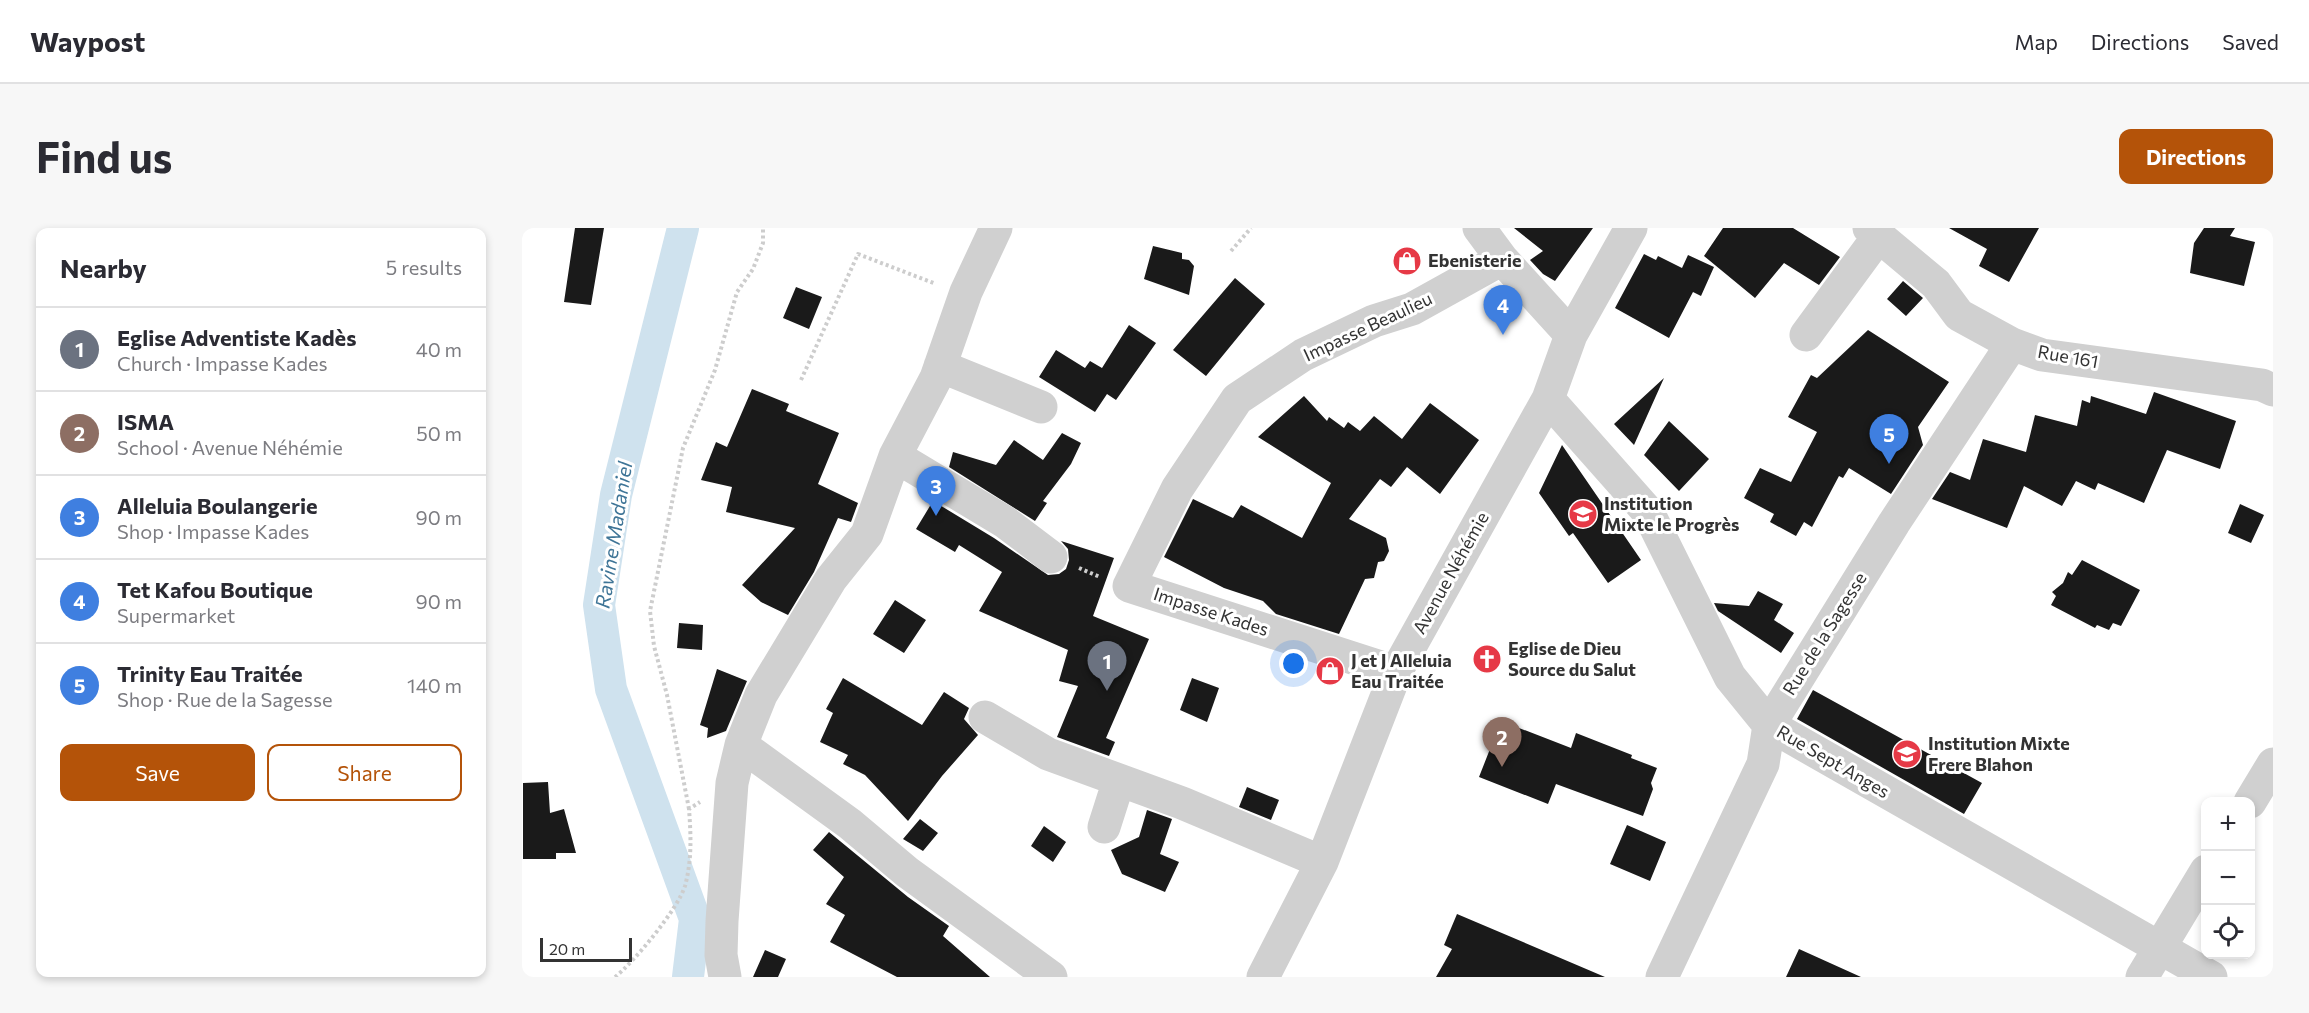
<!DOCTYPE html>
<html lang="en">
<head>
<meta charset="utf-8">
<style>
  body { margin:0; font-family:Commissioner,sans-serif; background:#f7f7f7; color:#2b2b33 }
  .controls { position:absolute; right:18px; bottom:18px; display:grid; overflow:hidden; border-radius:12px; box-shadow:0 3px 9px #0003 }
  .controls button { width:54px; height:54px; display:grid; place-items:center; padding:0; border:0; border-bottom:2px solid #e1e1e2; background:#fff; color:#2b2b33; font:30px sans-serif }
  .scale { position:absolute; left:18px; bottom:15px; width:92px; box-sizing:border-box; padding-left:6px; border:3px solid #333; border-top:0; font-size:16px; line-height:21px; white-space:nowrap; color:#333; -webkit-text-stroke:4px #fff; paint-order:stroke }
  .you { position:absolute; left:772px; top:436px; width:21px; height:21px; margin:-15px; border:4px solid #fff; border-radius:50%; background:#1a73e8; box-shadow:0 0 0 9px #1a73e833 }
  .badge { display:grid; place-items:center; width:39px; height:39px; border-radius:50%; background:#b45309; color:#fff; font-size:20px; font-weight:700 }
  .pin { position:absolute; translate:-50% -50px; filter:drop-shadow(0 2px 3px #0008) }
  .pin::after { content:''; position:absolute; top:32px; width:21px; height:18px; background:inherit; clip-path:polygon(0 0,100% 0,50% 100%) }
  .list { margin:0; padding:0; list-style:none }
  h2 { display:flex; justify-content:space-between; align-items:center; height:78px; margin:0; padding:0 24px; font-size:26px }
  h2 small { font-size:20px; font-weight:400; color:#7c7c81 }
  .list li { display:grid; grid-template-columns:39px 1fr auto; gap:18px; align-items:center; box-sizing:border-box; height:84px; padding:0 24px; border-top:2px solid #e1e1e2 }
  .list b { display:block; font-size:22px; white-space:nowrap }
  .list p { margin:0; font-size:20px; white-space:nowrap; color:#7c7c81 }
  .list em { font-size:20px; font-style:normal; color:#7c7c81 }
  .actions { display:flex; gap:12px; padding:18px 24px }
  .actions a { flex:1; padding:14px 0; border:2px solid #b45309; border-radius:12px; text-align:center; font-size:21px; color:#b45309 }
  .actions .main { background:#b45309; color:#fff }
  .icon { flex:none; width:33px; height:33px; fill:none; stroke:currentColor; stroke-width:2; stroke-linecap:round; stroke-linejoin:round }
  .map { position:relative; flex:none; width:1751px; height:749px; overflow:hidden; border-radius:12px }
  header { display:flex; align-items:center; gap:36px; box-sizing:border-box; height:84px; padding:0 30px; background:#fff; border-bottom:2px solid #e1e1e2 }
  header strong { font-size:28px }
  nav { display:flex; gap:33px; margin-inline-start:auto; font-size:21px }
  .intro { display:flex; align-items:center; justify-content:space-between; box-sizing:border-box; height:144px; padding:0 36px }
  h1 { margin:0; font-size:42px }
  .button { padding:15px 27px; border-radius:12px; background:#b45309; color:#fff; font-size:21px; font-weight:700 }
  main { display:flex; gap:36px; padding:0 36px }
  aside { flex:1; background:#fff; border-radius:12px; box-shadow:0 3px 9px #0003 }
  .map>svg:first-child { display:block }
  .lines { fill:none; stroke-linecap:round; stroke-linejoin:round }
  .canal { stroke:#cfe2ee; stroke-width:32 }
  .building { fill:#1a1a1a }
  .path { stroke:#cdcdcd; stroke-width:4; stroke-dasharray:3 3; stroke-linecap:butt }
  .minor { stroke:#d0d0d0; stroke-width:33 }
  .labels { text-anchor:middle; stroke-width:6; stroke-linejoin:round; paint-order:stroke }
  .poi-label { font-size:18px; font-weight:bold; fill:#333; stroke:#fff; text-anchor:start }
  .street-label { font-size:18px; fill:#333; stroke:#fff }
  .water-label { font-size:20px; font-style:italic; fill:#3f7597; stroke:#fff }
</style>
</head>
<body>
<header>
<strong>Waypost</strong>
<nav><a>Map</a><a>Directions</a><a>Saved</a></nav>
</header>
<div class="intro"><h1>Find us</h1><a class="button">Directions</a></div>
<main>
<aside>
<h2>Nearby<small>5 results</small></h2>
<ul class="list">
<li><span class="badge" style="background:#6b7280">1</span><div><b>Eglise Adventiste Kadès</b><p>Church · Impasse Kades</p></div><em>40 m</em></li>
<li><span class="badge" style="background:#8d6e63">2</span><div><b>ISMA</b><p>School · Avenue Néhémie</p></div><em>50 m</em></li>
<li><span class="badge" style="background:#3f7fe0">3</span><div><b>Alleluia Boulangerie</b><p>Shop · Impasse Kades</p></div><em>90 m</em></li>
<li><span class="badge" style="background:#3f7fe0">4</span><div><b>Tet Kafou Boutique</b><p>Supermarket</p></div><em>90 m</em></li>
<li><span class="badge" style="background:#3f7fe0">5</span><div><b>Trinity Eau Traitée</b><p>Shop · Rue de la Sagesse</p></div><em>140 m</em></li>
</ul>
<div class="actions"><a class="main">Save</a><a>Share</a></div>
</aside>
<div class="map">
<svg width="1751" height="749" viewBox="0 0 1751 749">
  <rect width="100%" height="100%" fill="#fff"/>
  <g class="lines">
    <!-- canal -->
    <path class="canal" d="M 161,0 L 94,267 L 77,377 L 89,461 L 173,691 L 166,749"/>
  </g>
  <!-- building -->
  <path class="building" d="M 53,0 L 82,0 L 69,77 L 42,74 Z
    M 992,0 L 1071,0 L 1033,53 L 1021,46 L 1008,32 L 1021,23 Z
    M 1201,0 L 1271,0 L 1318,29 L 1297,57 L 1262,35 L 1233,70 L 1182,28 Z
    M 1427,0 L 1517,0 L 1487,54 L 1457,38 L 1465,21 Z
    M 1682,0 L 1713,0 L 1708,8 L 1733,14 L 1722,58 L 1668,45 L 1672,15 Z
    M 631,18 L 660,25 L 660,31 L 667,32 L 672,38 L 667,67 L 622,51 Z
    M 1122,26 L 1134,32 L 1136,28 L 1160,40 L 1166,27 L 1192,39 L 1179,68 L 1171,64 L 1147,110 L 1093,80 Z
    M 713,50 L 743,76 L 684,148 L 651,122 Z
    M 1381,53 L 1401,70 L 1384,88 L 1365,71 Z
    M 274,59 L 300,69 L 287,101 L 261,90 Z
    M 607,97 L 634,115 L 594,172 L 585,166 L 573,184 L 517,149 L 534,122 L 563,140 L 568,133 L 580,140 Z
    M 1346,102 L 1427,154 L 1396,199 L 1401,217 L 1369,266 L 1327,240 L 1321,250 L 1317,248 L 1290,299 L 1282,294 L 1274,308 L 1248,294 L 1252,286 L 1222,270 L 1238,240 L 1269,254 L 1295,204 L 1266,189 L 1289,147 L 1295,150 Z
    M 1142,150 L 1112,217 L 1092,196 Z
    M 230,161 L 267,176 L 264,183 L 317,205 L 296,256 L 336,275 L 329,294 L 316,290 L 292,344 L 266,387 L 239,374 L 220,357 L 273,300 L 204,284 L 210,259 L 179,252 L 194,214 L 205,219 Z
    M 1632,164 L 1714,193 L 1698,241 L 1645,222 L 1622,275 L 1576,255 L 1573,262 L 1554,253 L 1540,278 L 1502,258 L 1485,300 L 1410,271 L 1428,244 L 1448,252 L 1461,211 L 1504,224 L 1513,187 L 1555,198 L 1560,172 L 1568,175 L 1569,168 L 1624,186 Z
    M 782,168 L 805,193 L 807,189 L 822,200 L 826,194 L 838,203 L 852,188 L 880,211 L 908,175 L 957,212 L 918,266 L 885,239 L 869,259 L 858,251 L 827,291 L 864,310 L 867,323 L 862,333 L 856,334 L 852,350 L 843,351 L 817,406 L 754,386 L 741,373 L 702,360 L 642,329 L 671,271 L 711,290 L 719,277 L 780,310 L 809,255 L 736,209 Z
    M 1147,193 L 1187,231 L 1157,263 L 1122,227 Z
    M 540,205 L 559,215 L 549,236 L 521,273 L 525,275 L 513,293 L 427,239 L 431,224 L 474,237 L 492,212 L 521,232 Z
    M 1040,217 L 1119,332 L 1086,355 L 1051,305 L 1047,308 L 1017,265 Z
    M 411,273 L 472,310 L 526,347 L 537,346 L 544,341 L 547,332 L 546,321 L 539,313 L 592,330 L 571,388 L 627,411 L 584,510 L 593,514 L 587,528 L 535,509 L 556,458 L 537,453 L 546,422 L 457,383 L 480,344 L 437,317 L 433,324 L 394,301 Z
    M 1718,276 L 1742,287 L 1729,315 L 1706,305 Z
    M 1560,332 L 1618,362 L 1599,398 L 1591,395 L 1587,402 L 1575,397 L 1573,400 L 1529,377 L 1534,368 L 1530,364 L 1541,355 L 1546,344 L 1550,347 Z
    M 1236,363 L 1261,376 L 1252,392 L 1272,405 L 1259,425 L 1196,383 L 1192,375 L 1227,378 Z
    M 373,372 L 404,392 L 382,425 L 351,406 Z
    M 157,395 L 181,397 L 180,422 L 155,420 Z
    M 195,441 L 225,453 L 204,503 L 185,510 L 186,500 L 178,497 Z
    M 321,450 L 400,497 L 422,464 L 447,480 L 442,491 L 456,507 L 420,548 L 386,593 L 343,547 L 321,536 L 326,527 L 298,514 L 311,485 L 304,481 Z
    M 670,450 L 697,460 L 685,494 L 658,482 Z
    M 1291,462 L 1460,555 L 1442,586 L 1275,491 Z
    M 979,493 L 1049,520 L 1054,505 L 1110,527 L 1109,530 L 1135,540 L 1129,555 L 1131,561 L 1121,588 L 1034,556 L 1026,576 L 957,549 Z
    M 26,554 L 28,585 L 42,581 L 54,625 L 34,625 L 34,631 L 1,631 L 1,555 Z
    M 725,559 L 757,572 L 749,592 L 717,579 Z
    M 625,582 L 650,591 L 638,626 L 657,634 L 643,664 L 600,646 L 589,622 L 617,609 Z
    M 398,591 L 416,605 L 401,623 L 381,611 Z
    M 1105,597 L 1144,614 L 1128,653 L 1088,636 Z
    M 522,598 L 544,614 L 531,634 L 509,618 Z
    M 307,604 L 386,669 L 427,698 L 421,708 L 468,749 L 375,749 L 308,714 L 323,687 L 304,676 L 322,649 L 291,622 Z
    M 935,686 L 1083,749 L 914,749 L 930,721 L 922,717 Z
    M 1277,721 L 1339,749 L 1264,749 Z
    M 243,722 L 264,731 L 256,749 L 231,749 Z"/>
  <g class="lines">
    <!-- path -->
    <path class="path" d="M 709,23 L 729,0
      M 279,152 L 336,26 L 414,56
      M 557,340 L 578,349
      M 167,581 L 145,467 L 132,418 L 128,383 L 161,220 L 193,142 L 215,64 L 231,41 L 241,15 L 241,0
      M 93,749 C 112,734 156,681 163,658 C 170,632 169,608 167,581 L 178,574"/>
    <!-- minor -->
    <path class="minor" d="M 957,0 L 980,31 L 1049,107
      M 1347,0 L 1414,56 L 1437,87 L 1490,116 L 1520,127 L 1740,157 L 1751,162
      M 1284,107 L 1356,9
      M 418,138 L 519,179
      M 1026,171 L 1126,284 L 1208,449 L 1247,497 L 1689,749
      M 373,228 L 483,294 L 529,329
      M 874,444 L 607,358 L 655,261 L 715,171 L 781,127 L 852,93 L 890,81 L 980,31
      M 463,489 L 526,526 L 660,575 L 800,634
      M 219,517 L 328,596 L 385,644 L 529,749
      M 1728,574 L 1751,536
      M 582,599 L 597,552
      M 203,749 L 199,727 L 200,693 L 210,555 L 219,517 L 239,467 L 309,351 L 345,306 L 373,228 L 414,150 L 444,64 L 474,0
      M 741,749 L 800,634 L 874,444 L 1026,171 L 1049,107 L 1109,0
      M 1140,749 L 1241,536 L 1247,497 L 1372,295 L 1490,116
      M 1620,749 L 1684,643"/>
  </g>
  <!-- icons -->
  <defs>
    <g id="shop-disc" transform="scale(1.5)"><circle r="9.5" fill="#e63946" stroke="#fff"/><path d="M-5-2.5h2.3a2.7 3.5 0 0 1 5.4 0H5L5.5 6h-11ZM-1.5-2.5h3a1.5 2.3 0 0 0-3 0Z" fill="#fff"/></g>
    <g id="school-disc" transform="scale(1.5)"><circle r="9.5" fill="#e63946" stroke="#fff"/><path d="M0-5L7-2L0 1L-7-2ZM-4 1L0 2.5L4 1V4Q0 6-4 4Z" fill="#fff"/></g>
    <g id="church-disc" transform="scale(1.5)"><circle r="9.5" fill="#e63946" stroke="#fff"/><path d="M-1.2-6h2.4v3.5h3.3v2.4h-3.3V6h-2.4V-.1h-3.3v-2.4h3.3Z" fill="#fff"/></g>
  </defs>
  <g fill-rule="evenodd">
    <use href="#shop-disc" x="885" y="33"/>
    <use href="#school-disc" x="1061" y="286"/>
    <use href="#church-disc" x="965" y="431"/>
    <use href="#shop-disc" x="808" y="443"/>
    <use href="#school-disc" x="1385" y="526"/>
  </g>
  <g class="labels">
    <!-- poi labels -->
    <g class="poi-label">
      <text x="906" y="39">Ebenisterie</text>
      <text x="1082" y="282">Institution<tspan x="1082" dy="21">Mixte le Progrès</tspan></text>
      <text x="986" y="427">Eglise de Dieu<tspan x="986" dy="21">Source du Salut</tspan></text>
      <text x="829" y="439">J et J Alleluia<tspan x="829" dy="21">Eau Traitée</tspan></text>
      <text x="1406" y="522">Institution Mixte<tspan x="1406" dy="21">Frere Blahon</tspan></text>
    </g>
    <!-- street labels -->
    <g class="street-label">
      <text transform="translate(846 99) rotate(-25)" y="6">Impasse Beaulieu</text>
      <text transform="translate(1546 129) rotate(10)" y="6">Rue 161</text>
      <text transform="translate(929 345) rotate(-61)" y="6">Avenue Néhémie</text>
      <text transform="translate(689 384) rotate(18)" y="6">Impasse Kades</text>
      <text transform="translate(1303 406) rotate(-58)" y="6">Rue de la Sagesse</text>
      <text transform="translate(1311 534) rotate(30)" y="6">Rue Sept Anges</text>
    </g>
    <!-- water labels -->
    <g class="water-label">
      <text transform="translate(92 307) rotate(-81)" y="7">Ravine Madaniel</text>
    </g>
  </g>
</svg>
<div class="controls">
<button>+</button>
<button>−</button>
<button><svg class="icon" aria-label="locate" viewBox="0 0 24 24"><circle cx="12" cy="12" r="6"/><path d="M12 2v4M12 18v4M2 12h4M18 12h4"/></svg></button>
</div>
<div class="scale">20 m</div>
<div class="you"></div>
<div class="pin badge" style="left:585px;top:463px;background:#6b7280">1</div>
<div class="pin badge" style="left:980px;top:539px;background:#8d6e63">2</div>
<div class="pin badge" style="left:414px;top:288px;background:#3f7fe0">3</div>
<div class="pin badge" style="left:981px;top:107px;background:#3f7fe0">4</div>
<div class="pin badge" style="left:1367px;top:236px;background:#3f7fe0">5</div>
</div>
</main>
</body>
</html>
